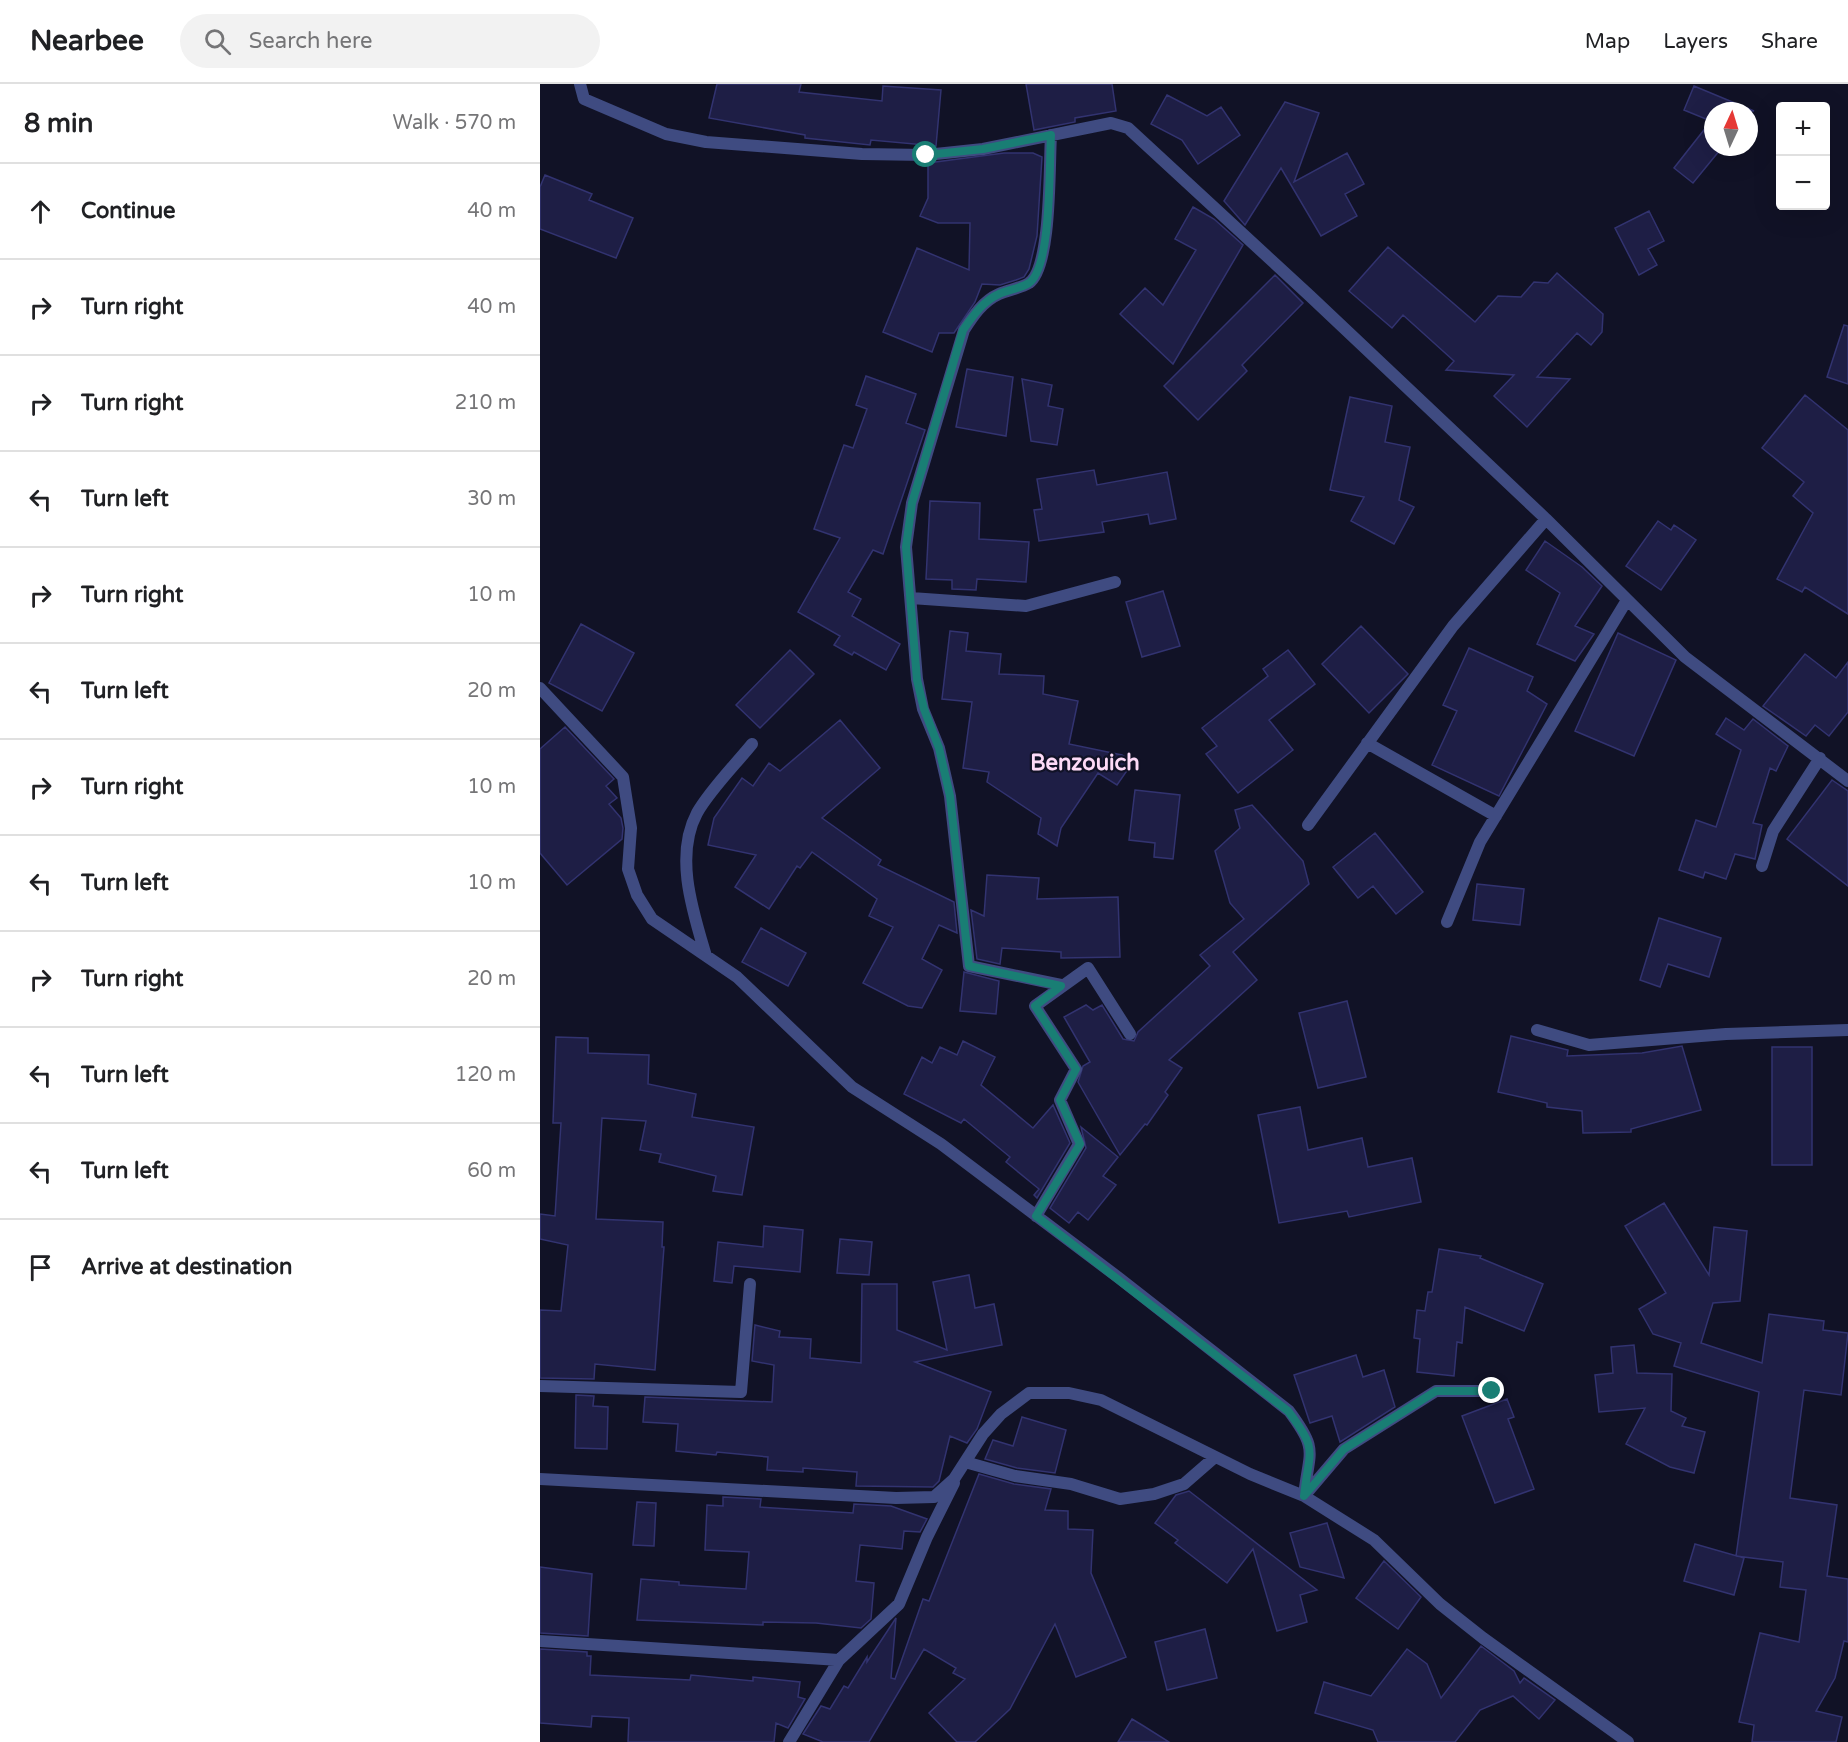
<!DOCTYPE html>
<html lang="en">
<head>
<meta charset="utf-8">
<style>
  body { margin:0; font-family:"Varela Round",sans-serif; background:#f2f2f2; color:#202124 }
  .controls { position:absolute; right:18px; top:18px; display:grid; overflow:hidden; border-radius:6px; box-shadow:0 6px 24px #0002 }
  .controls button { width:54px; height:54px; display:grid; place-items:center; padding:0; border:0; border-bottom:2px solid #e0e0e0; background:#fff; color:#202124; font:30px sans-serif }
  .compass { position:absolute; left:1164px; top:18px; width:54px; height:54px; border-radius:50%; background:#fff; box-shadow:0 6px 24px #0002; rotate:4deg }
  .stop { position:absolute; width:18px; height:18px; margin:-14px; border:4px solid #197e74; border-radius:50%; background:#fff }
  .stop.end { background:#197e74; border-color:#fff; box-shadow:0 2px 6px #0008 }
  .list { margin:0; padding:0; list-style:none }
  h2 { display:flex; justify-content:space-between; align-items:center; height:78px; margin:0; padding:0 24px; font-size:26px }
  h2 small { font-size:20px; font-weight:400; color:#757577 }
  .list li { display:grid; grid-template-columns:39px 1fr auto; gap:18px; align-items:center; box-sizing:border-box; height:96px; padding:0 24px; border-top:2px solid #e0e0e0 }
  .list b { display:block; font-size:22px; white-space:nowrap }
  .list em { font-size:20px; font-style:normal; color:#757577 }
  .icon { flex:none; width:33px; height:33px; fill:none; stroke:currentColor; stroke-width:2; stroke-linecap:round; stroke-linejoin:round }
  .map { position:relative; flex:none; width:1308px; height:1658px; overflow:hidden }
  header { display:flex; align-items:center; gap:36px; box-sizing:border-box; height:84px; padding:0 30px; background:#fff; border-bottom:2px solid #e0e0e0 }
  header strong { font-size:28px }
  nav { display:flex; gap:33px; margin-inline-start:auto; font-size:21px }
  .search { width:420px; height:54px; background:#f2f2f2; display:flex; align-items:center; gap:15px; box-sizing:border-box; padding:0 21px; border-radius:33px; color:#757577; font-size:22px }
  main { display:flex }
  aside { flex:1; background:#fff }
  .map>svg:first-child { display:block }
  .building { fill:#1e1e45; stroke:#323370; stroke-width:1.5 }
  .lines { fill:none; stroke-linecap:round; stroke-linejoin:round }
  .minor { stroke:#3f4b81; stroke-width:12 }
  .route { stroke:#197e74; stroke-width:8 }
  .labels { text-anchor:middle; stroke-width:4.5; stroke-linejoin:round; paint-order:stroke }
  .quarter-label { font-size:22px; font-weight:bold; fill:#fddaf7; stroke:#111226 }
</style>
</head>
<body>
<header>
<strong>Nearbee</strong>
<div class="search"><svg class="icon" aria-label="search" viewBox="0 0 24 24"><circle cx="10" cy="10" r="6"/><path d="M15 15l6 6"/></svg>Search here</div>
<nav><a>Map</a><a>Layers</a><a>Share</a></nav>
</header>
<main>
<aside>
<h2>8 min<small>Walk · 570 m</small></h2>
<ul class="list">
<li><svg class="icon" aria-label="ahead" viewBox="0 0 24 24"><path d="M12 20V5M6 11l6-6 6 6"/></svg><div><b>Continue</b></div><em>40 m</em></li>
<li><svg class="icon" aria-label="right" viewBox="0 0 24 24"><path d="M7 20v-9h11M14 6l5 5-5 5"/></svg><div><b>Turn right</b></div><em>40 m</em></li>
<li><svg class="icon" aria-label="right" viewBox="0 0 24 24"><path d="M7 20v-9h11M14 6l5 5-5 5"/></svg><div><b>Turn right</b></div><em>210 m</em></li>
<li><svg class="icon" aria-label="left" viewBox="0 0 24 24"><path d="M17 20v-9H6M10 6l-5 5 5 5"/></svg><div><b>Turn left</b></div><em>30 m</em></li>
<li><svg class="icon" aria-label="right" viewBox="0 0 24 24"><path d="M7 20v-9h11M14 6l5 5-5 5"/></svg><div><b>Turn right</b></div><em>10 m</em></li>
<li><svg class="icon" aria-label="left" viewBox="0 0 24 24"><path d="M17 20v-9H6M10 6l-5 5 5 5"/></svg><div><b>Turn left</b></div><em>20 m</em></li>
<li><svg class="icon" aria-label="right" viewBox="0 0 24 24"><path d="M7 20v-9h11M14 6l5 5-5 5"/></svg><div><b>Turn right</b></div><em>10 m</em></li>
<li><svg class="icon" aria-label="left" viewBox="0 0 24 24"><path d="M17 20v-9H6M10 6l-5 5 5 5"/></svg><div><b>Turn left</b></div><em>10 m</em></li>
<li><svg class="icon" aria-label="right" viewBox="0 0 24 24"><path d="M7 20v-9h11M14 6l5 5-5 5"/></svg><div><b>Turn right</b></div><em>20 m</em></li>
<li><svg class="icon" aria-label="left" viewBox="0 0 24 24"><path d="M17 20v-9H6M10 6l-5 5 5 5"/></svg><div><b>Turn left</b></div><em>120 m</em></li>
<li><svg class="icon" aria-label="left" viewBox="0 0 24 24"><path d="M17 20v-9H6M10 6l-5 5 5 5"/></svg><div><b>Turn left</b></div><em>60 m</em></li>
<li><svg class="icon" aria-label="arrive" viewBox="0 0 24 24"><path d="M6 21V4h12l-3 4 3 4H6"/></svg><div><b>Arrive at destination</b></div></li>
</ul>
</aside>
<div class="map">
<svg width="1308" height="1658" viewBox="0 0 1308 1658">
  <rect width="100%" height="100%" fill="#111226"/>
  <!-- building -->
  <path class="building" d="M 177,0 L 261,0 L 259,8 L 342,17 L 343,2 L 401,6 L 396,62 L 331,56 L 330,61 L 265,54 L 265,51 L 169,34 Z
    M 486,0 L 572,0 L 576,27 L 535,34 L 535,38 L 494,46 Z
    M 1154,2 L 1214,27 L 1173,27 L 1173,63 L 1180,66 L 1153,99 L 1134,84 L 1171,37 L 1144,26 Z
    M 627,11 L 667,32 L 681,23 L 700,51 L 658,80 L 642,56 L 611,40 Z
    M 745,18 L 779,29 L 754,98 L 807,69 L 824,100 L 805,110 L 817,132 L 781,152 L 741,84 L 705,141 L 684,117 Z
    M 464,69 L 493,69 L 502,73 L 497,152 L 489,185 L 484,193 L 476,196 L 460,201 L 442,200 L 435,218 L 414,249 L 399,249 L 392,268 L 343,248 L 377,164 L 429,186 L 430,139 L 398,139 L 380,132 L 388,114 L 388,79 Z
    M 5,91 L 52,110 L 49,116 L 93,134 L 76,174 L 0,145 L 0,103 Z
    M 653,123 L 674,135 L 703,161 L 633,280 L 580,230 L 605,204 L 623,221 L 656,166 L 635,155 Z
    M 1109,127 L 1124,157 L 1108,165 L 1117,181 L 1099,191 L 1075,144 Z
    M 848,163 L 935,238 L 958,212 L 981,213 L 994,198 L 1008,199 L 1017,189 L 1063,230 L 1062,248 L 1051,261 L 1037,249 L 997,293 L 1030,295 L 987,343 L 954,312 L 974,291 L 906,286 L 914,277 L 863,231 L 852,244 L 809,207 Z
    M 735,191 L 763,219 L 702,281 L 707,287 L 658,336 L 624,302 Z
    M 1304,241 L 1308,242 L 1308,300 L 1287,293 Z
    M 427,285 L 473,293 L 466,352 L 416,343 Z
    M 326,292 L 376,310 L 366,339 L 385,346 L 343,470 L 333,466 L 308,508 L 321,515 L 312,532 L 360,560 L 346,586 L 314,568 L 312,571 L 294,561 L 300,552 L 258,528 L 300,454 L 274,445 L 304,361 L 313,364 L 327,325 L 316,321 Z
    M 482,295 L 512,301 L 508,322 L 523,325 L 517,361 L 491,357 Z
    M 1265,311 L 1308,346 L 1308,530 L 1265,503 L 1262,508 L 1237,495 L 1273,429 L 1253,412 L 1264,398 L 1222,364 Z
    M 810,313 L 852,322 L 845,358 L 870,363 L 859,416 L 874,423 L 854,460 L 811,437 L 824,413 L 790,406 Z
    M 554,386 L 557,401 L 627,388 L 636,435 L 610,440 L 608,430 L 562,438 L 564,448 L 499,457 L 494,426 L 502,425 L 497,395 Z
    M 390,417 L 440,419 L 439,455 L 489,458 L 486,498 L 437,495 L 436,506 L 412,505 L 412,496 L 386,495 Z
    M 1118,437 L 1131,446 L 1134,441 L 1156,456 L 1121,506 L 1086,482 Z
    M 1005,457 L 1042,483 L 1062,502 L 1035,542 L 1054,550 L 1035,577 L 997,560 L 1020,509 L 986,486 Z
    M 623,507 L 640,562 L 602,573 L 586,518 Z
    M 41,540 L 94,569 L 62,627 L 9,599 Z
    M 821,542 L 868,590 L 829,629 L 782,580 Z
    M 410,547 L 428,549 L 426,567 L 461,570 L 459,590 L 504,592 L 503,610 L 538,617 L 529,660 L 582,671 L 593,678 L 577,701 L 558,689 L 521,744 L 517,762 L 498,750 L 501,734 L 447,698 L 449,688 L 423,684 L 432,618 L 402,615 Z
    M 1078,549 L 1136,576 L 1094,672 L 1035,647 Z
    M 929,564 L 993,593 L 987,607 L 1007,620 L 959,712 L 892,681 L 917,627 L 903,621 Z
    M 250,566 L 274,590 L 220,644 L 196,621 Z
    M 748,566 L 775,600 L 729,636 L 753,666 L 698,709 L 666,670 L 677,662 L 662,644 L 728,592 L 723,585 Z
    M 1265,570 L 1296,594 L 1308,578 L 1308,628 L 1289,652 L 1275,641 L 1266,652 L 1223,622 Z
    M 1186,634 L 1204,646 L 1213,635 L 1248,662 L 1236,687 L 1230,684 L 1213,739 L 1222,741 L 1215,775 L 1195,770 L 1186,795 L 1165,788 L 1163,794 L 1139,786 L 1156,736 L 1176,743 L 1201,666 L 1176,650 Z
    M 300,636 L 340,684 L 282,734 L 341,776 L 338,781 L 414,818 L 417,849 L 399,841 L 382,875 L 402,886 L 382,924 L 368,922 L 323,899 L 353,843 L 329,832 L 337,815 L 272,768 L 260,784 L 257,782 L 229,825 L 195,803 L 216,771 L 168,761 L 174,734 L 202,694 L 213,702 L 229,679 L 240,687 Z
    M 25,643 L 74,695 L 66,702 L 77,714 L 69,720 L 81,734 L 83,744 L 82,755 L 27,801 L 0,769 L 0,665 Z
    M 1292,696 L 1308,707 L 1308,802 L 1247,755 Z
    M 595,706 L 640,711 L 633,775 L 614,773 L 615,759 L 589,756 Z
    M 712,721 L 763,777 L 769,800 L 693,868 L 717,896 L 629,976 L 642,984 L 625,1008 L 628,1011 L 607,1041 L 605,1040 L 580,1071 L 538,998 L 543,982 L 550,978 L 524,933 L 546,921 L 553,926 L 562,921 L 583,955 L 594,957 L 598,948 L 670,882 L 660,871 L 704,835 L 690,819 L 675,767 L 700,744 L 695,726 Z
    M 835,749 L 883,808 L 856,830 L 833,802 L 818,814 L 793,783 Z
    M 447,791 L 499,794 L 497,815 L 578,813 L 580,873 L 521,874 L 521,868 L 462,864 L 460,880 L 437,875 L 431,826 L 444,832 Z
    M 937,800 L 984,805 L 980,841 L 933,836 Z
    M 1119,834 L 1181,854 L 1169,893 L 1128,880 L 1120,903 L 1100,896 Z
    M 221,844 L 266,869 L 248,902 L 202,878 Z
    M 424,888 L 459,897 L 456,930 L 420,927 Z
    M 807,917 L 826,993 L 778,1004 L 759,929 Z
    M 971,952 L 1028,966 L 1027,972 L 1102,969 L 1142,962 L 1161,1026 L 1091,1045 L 1091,1048 L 1043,1049 L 1042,1027 L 1007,1023 L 1007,1019 L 958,1008 Z
    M 16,953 L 48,954 L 48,969 L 109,971 L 108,1000 L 156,1010 L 152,1033 L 214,1043 L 202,1111 L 173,1107 L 176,1092 L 119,1078 L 121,1070 L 100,1066 L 106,1037 L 62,1034 L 56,1135 L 123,1138 L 122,1163 L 124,1163 L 115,1286 L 55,1280 L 54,1295 L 0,1294 L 0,1226 L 21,1227 L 28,1161 L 0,1155 L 0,1130 L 15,1132 L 21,1039 L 13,1039 Z
    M 423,957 L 455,973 L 441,1001 L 493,1044 L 513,1021 L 530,1059 L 497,1114 L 494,1111 L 499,1105 L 466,1078 L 470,1073 L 424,1035 L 421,1039 L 364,1010 L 382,973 L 392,979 L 400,963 L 417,971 Z
    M 1232,963 L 1272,963 L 1272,1081 L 1232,1081 Z
    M 760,1023 L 768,1066 L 822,1054 L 828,1083 L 872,1074 L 881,1118 L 809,1133 L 807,1127 L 739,1139 L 718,1031 Z
    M 541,1043 L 578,1073 L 563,1092 L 576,1101 L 548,1136 L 538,1128 L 529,1139 L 510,1124 L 546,1064 Z
    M 1124,1119 L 1169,1191 L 1174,1143 L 1207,1147 L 1200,1217 L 1173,1219 L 1161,1259 L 1222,1279 L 1229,1230 L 1284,1237 L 1283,1246 L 1308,1249 L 1301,1311 L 1264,1306 L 1250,1414 L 1297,1421 L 1287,1492 L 1308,1495 L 1308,1558 L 1304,1557 L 1295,1594 L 1276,1627 L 1302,1633 L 1296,1658 L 1212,1658 L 1214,1641 L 1199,1638 L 1220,1549 L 1259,1558 L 1266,1506 L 1240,1503 L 1243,1478 L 1196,1472 L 1219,1308 L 1134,1282 L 1141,1259 L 1113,1250 L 1099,1225 L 1126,1209 L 1085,1142 Z
    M 224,1142 L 263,1146 L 260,1188 L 194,1182 L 192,1199 L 174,1197 L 178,1158 L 223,1163 Z
    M 300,1155 L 332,1158 L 329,1191 L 297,1189 Z
    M 899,1165 L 941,1172 L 940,1174 L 1003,1200 L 984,1247 L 925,1223 L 922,1259 L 917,1258 L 914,1292 L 877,1288 L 880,1255 L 874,1254 L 877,1226 L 885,1227 L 888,1208 L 892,1208 Z
    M 429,1191 L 435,1224 L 454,1220 L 462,1261 L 375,1278 L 451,1308 L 437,1345 L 427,1359 L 410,1352 L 399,1397 L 393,1403 L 316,1402 L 317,1388 L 263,1384 L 263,1388 L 227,1386 L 228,1373 L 177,1368 L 176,1371 L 136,1367 L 138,1340 L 103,1338 L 105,1313 L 232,1318 L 234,1281 L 212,1277 L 215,1241 L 240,1247 L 239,1253 L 271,1255 L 270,1274 L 321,1279 L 322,1200 L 357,1200 L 357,1246 L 407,1266 L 393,1198 Z
    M 1094,1261 L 1097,1289 L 1132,1290 L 1131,1327 L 1146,1334 L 1142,1342 L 1165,1348 L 1154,1389 L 1130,1383 L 1086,1360 L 1105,1324 L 1059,1328 L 1055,1291 L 1073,1289 L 1071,1263 Z
    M 816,1271 L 823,1293 L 844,1286 L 855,1323 L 800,1358 L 792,1332 L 770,1339 L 754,1291 Z
    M 36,1311 L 54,1312 L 53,1322 L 68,1323 L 67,1365 L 35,1364 Z
    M 967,1315 L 974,1333 L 968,1335 L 994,1405 L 955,1419 L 922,1332 Z
    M 482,1333 L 526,1346 L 515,1389 L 477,1384 L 445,1375 L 453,1356 L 473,1362 Z
    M 439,1390 L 474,1400 L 511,1405 L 505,1426 L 528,1427 L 528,1445 L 553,1446 L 551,1489 L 586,1573 L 536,1593 L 515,1540 L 470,1625 L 435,1658 L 417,1658 L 389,1629 L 425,1595 L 413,1589 L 416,1584 L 384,1565 L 329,1658 L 283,1658 L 263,1650 L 281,1622 L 290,1625 L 304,1602 L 308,1604 L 327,1573 L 327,1578 L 356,1534 L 351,1594 L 355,1595 L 383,1515 L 389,1517 Z
    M 649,1407 L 777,1506 L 760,1511 L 767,1538 L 737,1547 L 713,1465 L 687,1499 L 635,1459 L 638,1456 L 615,1439 L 636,1411 Z
    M 183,1413 L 221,1415 L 220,1423 L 313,1429 L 314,1420 L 351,1422 L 387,1435 L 380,1448 L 364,1447 L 362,1465 L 320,1461 L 316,1497 L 334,1499 L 331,1535 L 321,1544 L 276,1539 L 223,1538 L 223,1541 L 97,1536 L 101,1495 L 139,1498 L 139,1501 L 206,1505 L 209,1468 L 165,1466 L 167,1421 L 183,1422 Z
    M 97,1418 L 116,1419 L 114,1462 L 93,1461 Z
    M 787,1439 L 804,1494 L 760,1483 L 750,1449 Z
    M 1155,1460 L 1204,1474 L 1194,1511 L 1144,1497 Z
    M 844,1477 L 881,1513 L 858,1545 L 816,1514 Z
    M 0,1483 L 52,1490 L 48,1552 L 0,1549 Z
    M 665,1545 L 677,1594 L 627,1606 L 615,1558 Z
    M 941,1562 L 974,1587 L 980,1599 L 984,1594 L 1015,1616 L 999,1635 L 973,1612 L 940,1626 L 915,1658 L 838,1658 L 833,1646 L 775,1629 L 784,1598 L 831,1612 L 867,1565 L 887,1580 L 901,1614 Z
    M 0,1565 L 47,1568 L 47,1572 L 51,1572 L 50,1591 L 150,1596 L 151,1591 L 213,1597 L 213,1593 L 260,1598 L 258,1613 L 265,1615 L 248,1644 L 236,1639 L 234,1658 L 88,1658 L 89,1634 L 52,1632 L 51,1643 L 0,1639 Z
    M 592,1635 L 602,1641 L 629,1658 L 578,1658 Z"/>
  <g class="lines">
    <!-- minor -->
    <path class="minor" d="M 40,0 L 44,15 L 126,50 L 166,58 L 322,70 L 386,71 L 443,65 L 571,39 L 588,44 L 770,212 L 1006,435 L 1145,573 L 1308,697
      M 511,51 C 509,80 512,183 489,199 C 481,204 468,206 459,210 C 443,217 433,232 424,246 L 372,419 L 366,463 L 377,595 L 383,625 L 399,664 L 410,712 L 429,882 L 521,901
      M 371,514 L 486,522 L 575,498
      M 0,604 L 83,693 L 91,744 L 88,785 L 97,811 L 112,835 L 197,893 L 312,1003 L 401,1060 L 579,1194 L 749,1327 C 779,1367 769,1366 764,1412 L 804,1365 L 896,1307 L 952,1307
      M 827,659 L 956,732
      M 768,741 L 913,542 L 1006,435
      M 1222,782 L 1233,747 L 1280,674
      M 907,838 L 940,758 L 1087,516
      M 166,872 C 153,828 134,772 157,729 C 170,706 195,681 212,660
      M 997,946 L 1049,961 L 1186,950 L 1308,946
      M 496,1132 L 539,1060 L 520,1016 L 536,985 L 495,922 L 548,884 L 590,950
      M 0,1302 L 201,1308 L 210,1200
      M 425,1378 L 475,1392 L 531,1400 L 580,1415 L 614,1410 L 644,1400 L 675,1373
      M 0,1395 L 356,1414 L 394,1413 L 414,1395 L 443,1350 L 461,1330 L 489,1309 L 529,1309 L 561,1316 L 710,1390 L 764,1412 L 834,1456 L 900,1520 L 943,1554 L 1088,1658
      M 0,1557 L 299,1576
      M 249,1658 L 299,1576 L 359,1520 L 387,1453 L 414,1399"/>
  </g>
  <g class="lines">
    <!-- route -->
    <path class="route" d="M 386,71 L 443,65 L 511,51 C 509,80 512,183 489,199 C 481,204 468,206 459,210 C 443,217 433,232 423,246 L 372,419 L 366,463 L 377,596 L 384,625 L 399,664 L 410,712 L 429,882 L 521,902 L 495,922 L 536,985 L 520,1016 L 540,1060 L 496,1132 L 748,1327 C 779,1367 769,1366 764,1412 L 804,1365 L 896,1307 L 952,1307"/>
  </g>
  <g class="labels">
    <!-- quarter labels -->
    <g class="quarter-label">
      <text x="545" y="686">Benzouich</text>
    </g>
  </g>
</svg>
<div class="controls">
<button>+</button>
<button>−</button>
</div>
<svg class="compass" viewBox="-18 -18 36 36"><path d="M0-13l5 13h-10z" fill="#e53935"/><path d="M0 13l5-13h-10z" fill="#757577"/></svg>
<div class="stop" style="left:386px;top:71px"></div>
<div class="stop end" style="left:952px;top:1307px"></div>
</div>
</main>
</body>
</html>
